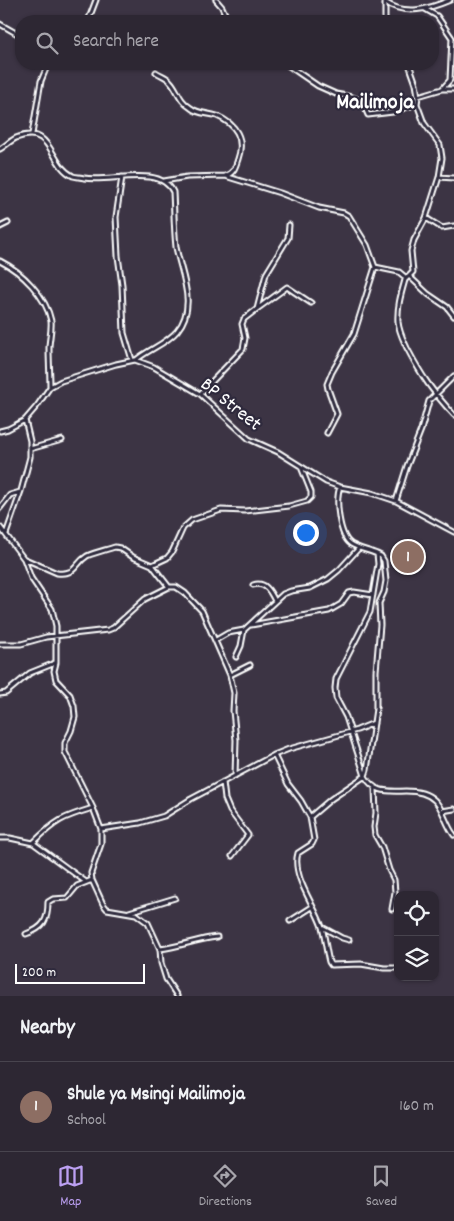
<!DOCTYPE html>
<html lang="en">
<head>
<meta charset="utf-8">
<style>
  body { margin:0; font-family:Dekko,sans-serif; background:#39333f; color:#f1f3f6 }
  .controls { position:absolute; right:15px; bottom:15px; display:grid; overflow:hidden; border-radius:10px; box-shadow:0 1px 4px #0004 }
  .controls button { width:45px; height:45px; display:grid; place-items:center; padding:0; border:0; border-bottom:1px solid #48444e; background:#2d2733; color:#f1f3f6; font:25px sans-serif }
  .scale { position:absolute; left:15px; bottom:12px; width:130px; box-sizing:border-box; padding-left:5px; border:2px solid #fff; border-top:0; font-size:14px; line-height:18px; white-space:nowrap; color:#fff; -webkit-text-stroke:4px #2f2a3d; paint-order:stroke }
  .you { position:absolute; left:305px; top:532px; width:18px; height:18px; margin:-12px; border:4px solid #fff; border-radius:50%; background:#1a73e8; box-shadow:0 0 0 8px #1a73e833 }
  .badge { display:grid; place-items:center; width:32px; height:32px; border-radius:50%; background:#bca0f2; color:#fff; font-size:16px; font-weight:700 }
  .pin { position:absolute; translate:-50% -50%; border:2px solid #fff; box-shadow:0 1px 5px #0006 }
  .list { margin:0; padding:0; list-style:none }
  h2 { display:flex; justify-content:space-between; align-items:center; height:65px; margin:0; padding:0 20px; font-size:21px }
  h2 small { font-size:16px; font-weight:400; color:#a7a5ac }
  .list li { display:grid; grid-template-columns:32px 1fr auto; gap:15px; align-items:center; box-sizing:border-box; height:90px; padding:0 20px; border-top:1px solid #48444e }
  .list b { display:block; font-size:19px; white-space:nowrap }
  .list p { margin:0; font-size:16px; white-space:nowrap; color:#a7a5ac }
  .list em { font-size:16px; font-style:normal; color:#a7a5ac }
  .icon { flex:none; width:28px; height:28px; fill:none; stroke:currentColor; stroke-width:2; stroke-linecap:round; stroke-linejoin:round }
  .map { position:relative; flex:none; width:454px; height:996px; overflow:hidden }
  .search { position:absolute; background:#2d2733; box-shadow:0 1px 4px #0004; left:15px; right:15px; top:15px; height:55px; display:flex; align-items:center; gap:12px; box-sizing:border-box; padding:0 18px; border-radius:20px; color:#a7a5ac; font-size:19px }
  .sheet { height:155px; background:#2d2733 }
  nav { display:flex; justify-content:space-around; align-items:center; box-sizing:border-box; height:70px; border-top:1px solid #48444e; background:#2d2733; font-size:14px; color:#a7a5ac }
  nav a { display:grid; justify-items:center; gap:2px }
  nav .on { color:#bca0f2 }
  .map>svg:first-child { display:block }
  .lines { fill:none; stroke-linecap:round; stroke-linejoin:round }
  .street-casing { stroke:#fff; stroke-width:7 }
  .street { stroke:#2f2a3d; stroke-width:3 }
  .labels { text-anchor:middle; stroke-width:4.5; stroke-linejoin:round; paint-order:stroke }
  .street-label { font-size:20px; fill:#fff; stroke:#2f2a3d }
  .quarter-label { font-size:22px; font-weight:bold; fill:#fff; stroke:#2f2a3d }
</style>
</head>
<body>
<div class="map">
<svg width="454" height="996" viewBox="0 0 454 996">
  <rect width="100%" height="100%" fill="#3c3444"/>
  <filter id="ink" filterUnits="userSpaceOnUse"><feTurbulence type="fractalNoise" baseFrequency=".02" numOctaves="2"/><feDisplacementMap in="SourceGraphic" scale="10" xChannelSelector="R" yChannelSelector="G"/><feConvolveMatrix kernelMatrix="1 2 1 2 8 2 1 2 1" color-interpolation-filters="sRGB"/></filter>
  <g filter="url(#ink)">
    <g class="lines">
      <!-- street casing -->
      <g class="street-casing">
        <path id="street" d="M 216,0 L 222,7 L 228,21
          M 385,2 C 405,16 429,9 450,0
          M 385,2 L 385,21
          M 88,21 L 96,0
          M 0,24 L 21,36
          M 286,64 L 318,86 L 336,94 L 352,97 L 362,101 L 368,115 L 393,112 L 417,104
          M 156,72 C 160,75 167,77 170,81 C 178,89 178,100 191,108 C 198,114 208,113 217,116 C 236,124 245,139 238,159 C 235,168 234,173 225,176
          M 442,89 L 454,89
          M 418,96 L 442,89 L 450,80 L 452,38 L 437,16 L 425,9
          M 32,134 L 41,81 L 48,64
          M 0,149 C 5,146 10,141 16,138 C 54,124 48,164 73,176 C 76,177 81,177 84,178 C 109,183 160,164 173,192 C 174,210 174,229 176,247 C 181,274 198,306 177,331 C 166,344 149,349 136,360
          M 122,177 L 116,217 L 118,256 L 122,285 L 124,333 L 132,360
          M 439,177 L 454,178
          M 164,181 L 187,177 L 225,176 L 280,193 L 319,208 L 344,213 L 349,216 L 367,245 L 375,267 L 354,334 L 332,372 L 327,384 L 328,389 L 337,414 L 327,433
          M 426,218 L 442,228 L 454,226
          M 0,227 L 8,223
          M 0,261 C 22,272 46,296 51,321 C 52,330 49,340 49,348 C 49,361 50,374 50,387
          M 375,267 L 399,272 L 405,277 L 405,280 C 401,294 397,307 398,322 C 399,332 403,339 407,348 C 422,377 432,391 454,415
          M 409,276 L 428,294 L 447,307 L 454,316
          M 405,280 L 413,272 L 411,251 L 414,240 L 426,218 L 439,177 L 442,158 L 440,145 L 424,123 L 417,104 L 418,96 L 416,84 L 409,64
          M 257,309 L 287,287 L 311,303
          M 200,394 L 243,349 L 245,338 L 242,324 L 244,319 L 257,309 L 266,274 L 288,238 L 289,225
          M 0,431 L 8,429 L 25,420 L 37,406 L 50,387 L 61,381 L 116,364 L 135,360 L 154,367 L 200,394 L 249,439 L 278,452 L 326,482 L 340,487 L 372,493 L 396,501 L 454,532
          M 30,449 L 62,440
          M 340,487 C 335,500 339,536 351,544 C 359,549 368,550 377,554 L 378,564 L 370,612 L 336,679 L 335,688 L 336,698 L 346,717 L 365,776 C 379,803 407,783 429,796 C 443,804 444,822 454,835
          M 396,501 L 407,466 L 421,430 L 429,401 L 454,376
          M 0,508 L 10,495 L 20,492
          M 0,527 L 24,559 L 31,578 L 52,609 L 56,626 L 56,663 L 54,671 L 56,680 L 70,695 L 74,706 L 75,717 L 71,731 L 65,743 L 65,752 L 93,808 L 101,829 L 101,844 L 91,873 L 92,880 L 103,904 L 107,909 L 136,914 L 148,923 L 160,949 L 161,963 L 166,979 L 177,996
          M 6,534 L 21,491 L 30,457 L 30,441 L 25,420
          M 25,559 L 57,573 C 77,575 74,564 87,556 C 96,552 106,550 115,547 L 120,548 L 133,557 L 152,565 L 167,558 L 172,552 L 183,528 L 192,520 L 221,510 L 245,511 L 289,506 L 307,501 L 311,497 L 311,492 L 301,467
          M 152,565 L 169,587 L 176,587 L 185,593 L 202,611 L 230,675 L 234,693 L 233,711 L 236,740 L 235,776
          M 253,585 C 265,581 270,591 275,601
          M 251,625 L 329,611 L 341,604 L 349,593 L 354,592 L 373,595
          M 216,640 L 228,633 L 244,630 L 283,594 L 291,591 L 310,588 L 328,579 L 339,570 L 359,548
          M 0,644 L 21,644 L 46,637 L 108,630 L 113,628 L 145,599 L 169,587
          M 236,657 L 241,646 L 244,630
          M 230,675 L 250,665
          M 0,694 L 6,693 L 30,673 L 55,663
          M 274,755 L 288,784 L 301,801 L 310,817 L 314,840 L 312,844 L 298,853 C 291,876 315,905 322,927 C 325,938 326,950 329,962 L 331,965 L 361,964 L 384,968 L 398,968
          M 223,782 L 225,799 L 230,811 L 248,835 L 232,856
          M 375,788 L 376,813 L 374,827 L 375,835 L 382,847 L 389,870 L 394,880 L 395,892 L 392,909
          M 442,811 L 454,809
          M 310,817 L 331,799 L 365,776 L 367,770 L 376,709 L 376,671 L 380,625 L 379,603 L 384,592 L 386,581 L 384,561 L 381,556 L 377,554
          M 101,829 L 140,823 L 164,816 L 191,799 L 274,755 L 289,749 L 357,730 L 374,723
          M 0,838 L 10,838 L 33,843 C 56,820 63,817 93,808
          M 33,843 L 86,882
          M 129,912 L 175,898
          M 290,921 L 312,907
          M 322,927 L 342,938 L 349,940
          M 26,934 C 44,928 48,920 48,902 L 53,899 L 67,898 L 77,886 L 92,880
          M 160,949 C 179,947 197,939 217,937"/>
      </g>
      <!-- street -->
      <use href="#street" class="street"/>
    </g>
  </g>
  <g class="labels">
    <!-- street labels -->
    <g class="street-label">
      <text transform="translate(232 403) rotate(39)" y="7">BP Street</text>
    </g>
    <!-- quarter labels -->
    <g class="quarter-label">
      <text x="375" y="108">Mailimoja</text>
    </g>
  </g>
</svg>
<div class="controls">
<button><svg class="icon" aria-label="locate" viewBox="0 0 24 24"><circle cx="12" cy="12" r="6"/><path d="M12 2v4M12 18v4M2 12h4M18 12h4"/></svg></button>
<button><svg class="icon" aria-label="layers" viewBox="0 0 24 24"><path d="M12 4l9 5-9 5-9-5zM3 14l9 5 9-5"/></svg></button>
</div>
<div class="scale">200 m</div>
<div class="you"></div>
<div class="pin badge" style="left:408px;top:557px;background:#8d6e63">1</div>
<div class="search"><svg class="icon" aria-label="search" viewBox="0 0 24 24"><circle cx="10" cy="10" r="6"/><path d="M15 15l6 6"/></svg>Search here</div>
</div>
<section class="sheet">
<h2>Nearby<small></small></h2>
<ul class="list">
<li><span class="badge" style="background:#8d6e63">1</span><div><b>Shule ya Msingi Mailimoja</b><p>School</p></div><em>160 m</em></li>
</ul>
</section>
<nav>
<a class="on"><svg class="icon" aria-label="map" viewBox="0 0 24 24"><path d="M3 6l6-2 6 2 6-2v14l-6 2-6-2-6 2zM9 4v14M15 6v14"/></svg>Map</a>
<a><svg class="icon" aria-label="directions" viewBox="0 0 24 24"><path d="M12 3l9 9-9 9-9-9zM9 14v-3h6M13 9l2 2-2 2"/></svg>Directions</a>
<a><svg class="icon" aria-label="saved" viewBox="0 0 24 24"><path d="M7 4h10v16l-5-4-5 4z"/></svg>Saved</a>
</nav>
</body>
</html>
